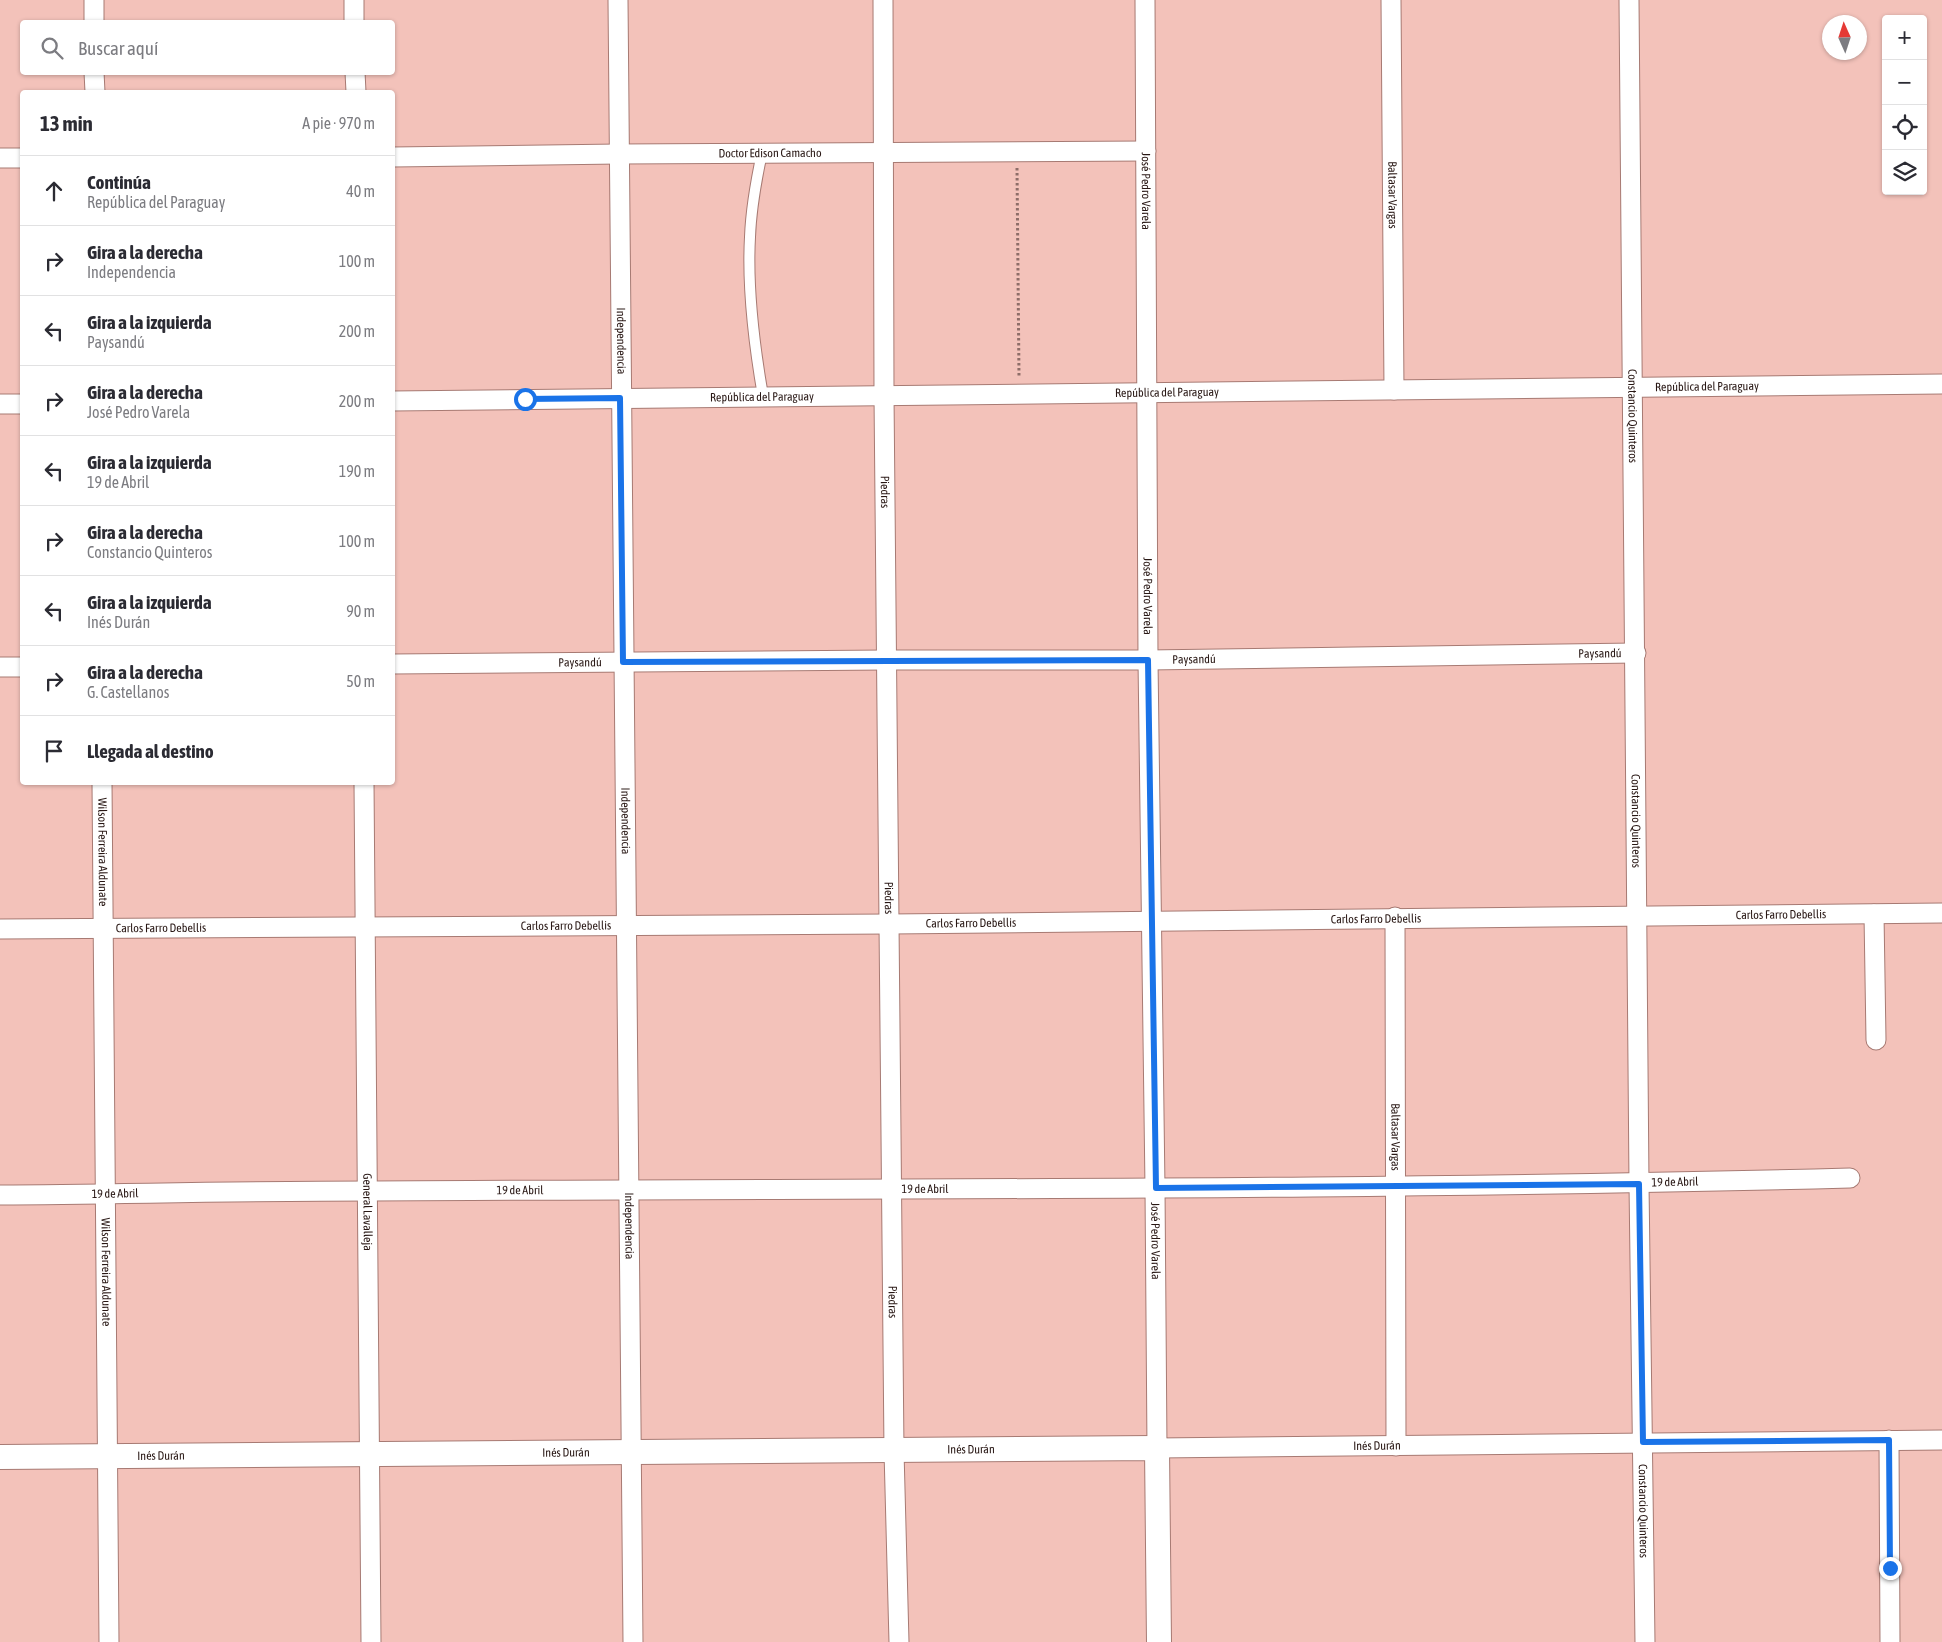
<!DOCTYPE html>
<html lang="es">
<head>
<meta charset="utf-8">
<style>
  body { margin:0; font-family:"Asap Condensed",sans-serif; background:#f7f7f7; color:#2b2b33 }
  .controls { position:absolute; right:15px; top:15px; display:grid; overflow:hidden; border-radius:5px; box-shadow:0 1px 4px #0004 }
  .controls button { width:45px; height:45px; display:grid; place-items:center; padding:0; border:0; border-bottom:1px solid #e1e1e2; background:#fff; color:#2b2b33; font:25px sans-serif }
  .compass { position:absolute; left:1822px; top:15px; width:45px; height:45px; border-radius:50%; background:#fff; box-shadow:0 1px 4px #0004; rotate:357deg }
  .stop { position:absolute; width:15px; height:15px; margin:-11px; border:4px solid #1a73e8; border-radius:50%; background:#fff }
  .stop.end { background:#1a73e8; border-color:#fff; box-shadow:0 1px 5px #0008 }
  .list { margin:0; padding:0; list-style:none }
  h2 { display:flex; justify-content:space-between; align-items:center; height:65px; margin:0; padding:0 20px; font-size:21px }
  h2 small { font-size:16px; font-weight:400; color:#7c7c81 }
  .list li { display:grid; grid-template-columns:32px 1fr auto; gap:15px; align-items:center; box-sizing:border-box; height:70px; padding:0 20px; border-top:1px solid #e1e1e2 }
  .list b { display:block; font-size:19px; white-space:nowrap }
  .list p { margin:0; font-size:16px; white-space:nowrap; color:#7c7c81 }
  .list em { font-size:16px; font-style:normal; color:#7c7c81 }
  .icon { flex:none; width:28px; height:28px; fill:none; stroke:currentColor; stroke-width:2; stroke-linecap:round; stroke-linejoin:round }
  .map { position:relative; flex:none; width:1942px; height:1642px; overflow:hidden }
  .search { position:absolute; background:#fff; box-shadow:0 1px 4px #0004; left:20px; top:20px; width:375px; height:55px; display:flex; align-items:center; gap:12px; box-sizing:border-box; padding:0 18px; border-radius:5px; color:#7c7c81; font-size:19px }
  .panel { position:absolute; background:#fff; box-shadow:0 1px 4px #0004; left:20px; top:90px; width:375px; height:695px; border-radius:5px }
  .map>svg:first-child { display:block }
  .lines { fill:none; stroke-linecap:round; stroke-linejoin:round }
  .service-casing { stroke:#a77a73; stroke-width:12 }
  .minor-casing { stroke:#a77a73; stroke-width:21 }
  .tertiary-casing { stroke:#a77a73; stroke-width:26 }
  .path { stroke:#8e6d68; stroke-width:3; stroke-dasharray:2.5 2.5; stroke-linecap:butt }
  .service { stroke:#fff; stroke-width:10 }
  .minor { stroke:#fff; stroke-width:19 }
  .tertiary { stroke:#fff; stroke-width:24 }
  .route { stroke:#1a73e8; stroke-width:6 }
  .labels { text-anchor:middle; stroke-width:5; stroke-linejoin:round; paint-order:stroke }
  .street-label { font-size:12px; fill:#281714; stroke:#f3c2ba }
</style>
</head>
<body>
<div class="map">
<svg width="1942" height="1642" viewBox="0 0 1942 1642">
  <rect width="100%" height="100%" fill="#f3c2ba"/>
  <g class="lines">
    <!-- service casing -->
    <g class="service-casing">
      <path id="service" d="M 762,153 C 756,181 751,209 750,237 C 747,290 754,344 763,396"/>
    </g>
    <!-- minor casing -->
    <g class="minor-casing">
      <g id="minor">
        <path d="M 94,0 L 94,22"/>
        <path d="M 354,0 L 354,22"/>
        <path id="s1" d="M 618,0 L 633,1642"/>
        <path id="s2" d="M 883,0 L 884,395 L 894,1451 L 899,1642"/>
        <path id="s3" d="M 1145,0 L 1148,660 L 1155,1188 L 1157,1448 L 1942,1440"/>
        <path id="s4" d="M 1391,0 L 1394,390"/>
        <path id="s5" d="M 1629,0 L 1639,1184 L 1645,1642"/>
        <path d="M 94,72 L 95,92"/>
        <path d="M 355,72 L 356,92"/>
        <path id="s6" d="M 392,157 L 619,154 L 1146,151"/>
        <path d="M 0,158 L 22,158"/>
        <path id="s7" d="M 392,401 L 1942,384"/>
        <path d="M 0,404 L 22,404"/>
        <path id="s8" d="M 392,664 L 887,660 L 1148,660 L 1636,653"/>
        <path d="M 0,667 L 22,667"/>
        <path id="s9" d="M 102,782 L 109,1642"/>
        <path id="s10" d="M 364,782 L 371,1642"/>
        <path d="M 1874,914 L 1876,1040"/>
        <path id="s11" d="M 1395,917 L 1396,1446"/>
        <path id="s12" d="M 0,929 L 890,924 L 1942,913"/>
        <path id="s13" d="M 0,1195 C 124,1194 248,1191 372,1191 C 865,1188 1358,1191 1850,1178"/>
        <path d="M 1889,1440 L 1890,1642"/>
      </g>
    </g>
    <!-- tertiary casing -->
    <g class="tertiary-casing">
      <g id="tertiary">
        <path id="s14" d="M 0,1457 L 1157,1448 L 1159,1642"/>
      </g>
    </g>
    <!-- path -->
    <path class="path" d="M 1017,168 L 1019,377"/>
    <!-- service -->
    <use href="#service" class="service"/>
    <!-- minor -->
    <use href="#minor" class="minor"/>
    <!-- tertiary -->
    <use href="#tertiary" class="tertiary"/>
  </g>
  <g class="lines">
    <!-- route -->
    <path class="route" d="M 525,399 L 620,398 L 623,662 L 1148,660 L 1156,1188 L 1639,1184 L 1643,1442 L 1889,1440 L 1890,1568"/>
  </g>
  <g class="labels">
    <!-- street labels -->
    <g class="street-label">
      <text dy="4" stroke="none"><textPath href="#s6" startOffset="378">Doctor Edison Camacho</textPath></text>
      <text dy="4" stroke="none"><textPath href="#s3" startOffset="191">José Pedro Varela</textPath></text>
      <text dy="4" stroke="none"><textPath href="#s4" startOffset="195">Baltasar Vargas</textPath></text>
      <text dy="4" stroke="none"><textPath href="#s1" startOffset="341">Independencia</textPath></text>
      <text dy="4" stroke="none"><textPath href="#s7" startOffset="1315">República del Paraguay</textPath></text>
      <text dy="4" stroke="none"><textPath href="#s7" startOffset="775">República del Paraguay</textPath></text>
      <text dy="4" stroke="none"><textPath href="#s7" startOffset="370">República del Paraguay</textPath></text>
      <text dy="4" stroke="none"><textPath href="#s5" startOffset="416">Constancio Quinteros</textPath></text>
      <text dy="4" stroke="none"><textPath href="#s2" startOffset="492">Piedras</textPath></text>
      <text dy="4" stroke="none"><textPath href="#s3" startOffset="596">José Pedro Varela</textPath></text>
      <text dy="4" stroke="none"><textPath href="#s8" startOffset="1208">Paysandú</textPath></text>
      <text dy="4" stroke="none"><textPath href="#s8" startOffset="802">Paysandú</textPath></text>
      <text dy="4" stroke="none"><textPath href="#s8" startOffset="188">Paysandú</textPath></text>
      <text dy="4" stroke="none"><textPath href="#s1" startOffset="821">Independencia</textPath></text>
      <text dy="4" stroke="none"><textPath href="#s5" startOffset="821">Constancio Quinteros</textPath></text>
      <text dy="4" stroke="none"><textPath href="#s9" startOffset="70">Wilson Ferreira Aldunate</textPath></text>
      <text dy="4" stroke="none"><textPath href="#s2" startOffset="898">Piedras</textPath></text>
      <text dy="4" stroke="none"><textPath href="#s12" startOffset="1781">Carlos Farro Debellis</textPath></text>
      <text dy="4" stroke="none"><textPath href="#s12" startOffset="1376">Carlos Farro Debellis</textPath></text>
      <text dy="4" stroke="none"><textPath href="#s12" startOffset="971">Carlos Farro Debellis</textPath></text>
      <text dy="4" stroke="none"><textPath href="#s12" startOffset="566">Carlos Farro Debellis</textPath></text>
      <text dy="4" stroke="none"><textPath href="#s12" startOffset="161">Carlos Farro Debellis</textPath></text>
      <text dy="4" stroke="none"><textPath href="#s11" startOffset="220">Baltasar Vargas</textPath></text>
      <text dy="4" stroke="none"><textPath href="#s13" startOffset="1675">19 de Abril</textPath></text>
      <text dy="4" stroke="none"><textPath href="#s13" startOffset="520">19 de Abril</textPath></text>
      <text dy="4" stroke="none"><textPath href="#s13" startOffset="925">19 de Abril</textPath></text>
      <text dy="4" stroke="none"><textPath href="#s13" startOffset="115">19 de Abril</textPath></text>
      <text dy="4" stroke="none"><textPath href="#s10" startOffset="430">General Lavalleja</textPath></text>
      <text dy="4" stroke="none"><textPath href="#s1" startOffset="1226">Independencia</textPath></text>
      <text dy="4" stroke="none"><textPath href="#s3" startOffset="1241">José Pedro Varela</textPath></text>
      <text dy="4" stroke="none"><textPath href="#s9" startOffset="490">Wilson Ferreira Aldunate</textPath></text>
      <text dy="4" stroke="none"><textPath href="#s2" startOffset="1302">Piedras</textPath></text>
      <text dy="4" stroke="none"><textPath href="#s3" startOffset="1668">Inés Durán</textPath></text>
      <text dy="4" stroke="none"><textPath href="#s14" startOffset="971">Inés Durán</textPath></text>
      <text dy="4" stroke="none"><textPath href="#s14" startOffset="566">Inés Durán</textPath></text>
      <text dy="4" stroke="none"><textPath href="#s14" startOffset="161">Inés Durán</textPath></text>
      <text dy="4" stroke="none"><textPath href="#s5" startOffset="1511">Constancio Quinteros</textPath></text>
    </g>
  </g>
</svg>
<div class="controls">
<button>+</button>
<button>−</button>
<button><svg class="icon" aria-label="locate" viewBox="0 0 24 24"><circle cx="12" cy="12" r="6"/><path d="M12 2v4M12 18v4M2 12h4M18 12h4"/></svg></button>
<button><svg class="icon" aria-label="layers" viewBox="0 0 24 24"><path d="M12 4l9 5-9 5-9-5zM3 14l9 5 9-5"/></svg></button>
</div>
<svg class="compass" viewBox="-18 -18 36 36"><path d="M0-13l5 13h-10z" fill="#e53935"/><path d="M0 13l5-13h-10z" fill="#7c7c81"/></svg>
<div class="stop" style="left:525px;top:399px"></div>
<div class="stop end" style="left:1890px;top:1568px"></div>
<div class="search"><svg class="icon" aria-label="search" viewBox="0 0 24 24"><circle cx="10" cy="10" r="6"/><path d="M15 15l6 6"/></svg>Buscar aquí</div>
<section class="panel">
<h2>13 min<small>A pie · 970 m</small></h2>
<ul class="list">
<li><svg class="icon" aria-label="ahead" viewBox="0 0 24 24"><path d="M12 20V5M6 11l6-6 6 6"/></svg><div><b>Continúa</b><p>República del Paraguay</p></div><em>40 m</em></li>
<li><svg class="icon" aria-label="right" viewBox="0 0 24 24"><path d="M7 20v-9h11M14 6l5 5-5 5"/></svg><div><b>Gira a la derecha</b><p>Independencia</p></div><em>100 m</em></li>
<li><svg class="icon" aria-label="left" viewBox="0 0 24 24"><path d="M17 20v-9H6M10 6l-5 5 5 5"/></svg><div><b>Gira a la izquierda</b><p>Paysandú</p></div><em>200 m</em></li>
<li><svg class="icon" aria-label="right" viewBox="0 0 24 24"><path d="M7 20v-9h11M14 6l5 5-5 5"/></svg><div><b>Gira a la derecha</b><p>José Pedro Varela</p></div><em>200 m</em></li>
<li><svg class="icon" aria-label="left" viewBox="0 0 24 24"><path d="M17 20v-9H6M10 6l-5 5 5 5"/></svg><div><b>Gira a la izquierda</b><p>19 de Abril</p></div><em>190 m</em></li>
<li><svg class="icon" aria-label="right" viewBox="0 0 24 24"><path d="M7 20v-9h11M14 6l5 5-5 5"/></svg><div><b>Gira a la derecha</b><p>Constancio Quinteros</p></div><em>100 m</em></li>
<li><svg class="icon" aria-label="left" viewBox="0 0 24 24"><path d="M17 20v-9H6M10 6l-5 5 5 5"/></svg><div><b>Gira a la izquierda</b><p>Inés Durán</p></div><em>90 m</em></li>
<li><svg class="icon" aria-label="right" viewBox="0 0 24 24"><path d="M7 20v-9h11M14 6l5 5-5 5"/></svg><div><b>Gira a la derecha</b><p>G. Castellanos</p></div><em>50 m</em></li>
<li><svg class="icon" aria-label="arrive" viewBox="0 0 24 24"><path d="M6 21V4h12l-3 4 3 4H6"/></svg><div><b>Llegada al destino</b></div></li>
</ul>
</section>
</div>
</body>
</html>
